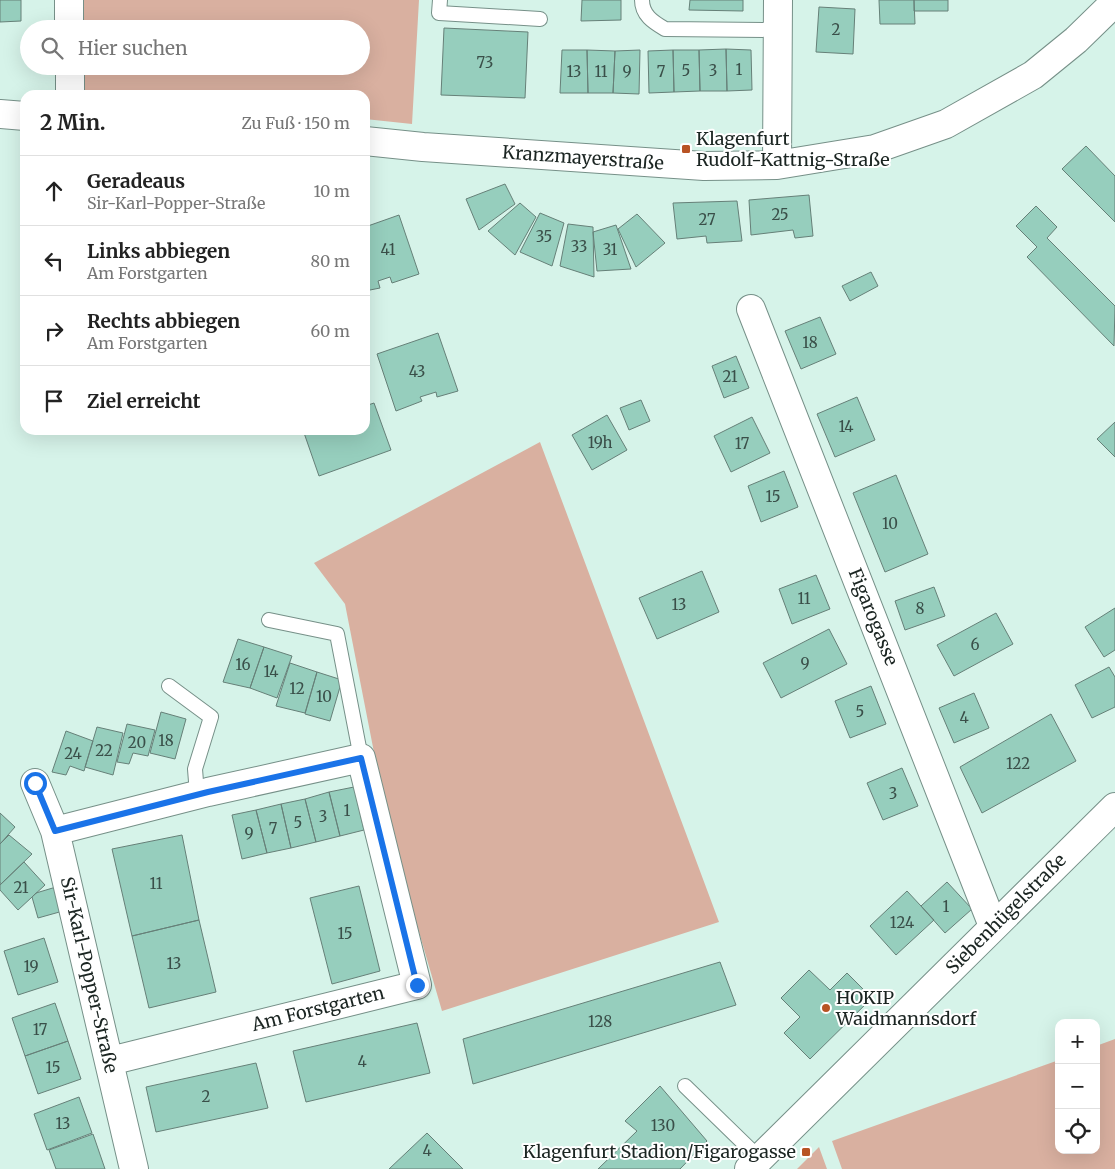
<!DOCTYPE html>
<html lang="de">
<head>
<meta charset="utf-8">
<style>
  body { margin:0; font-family:Merriweather,serif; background:#f2f2f2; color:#222 }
  .controls { position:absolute; right:15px; bottom:15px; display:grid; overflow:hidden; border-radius:10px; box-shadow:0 5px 20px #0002 }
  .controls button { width:45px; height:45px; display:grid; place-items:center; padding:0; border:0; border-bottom:1px solid #e0e0e0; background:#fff; color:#222; font:25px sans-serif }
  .stop { position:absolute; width:15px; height:15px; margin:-11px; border:4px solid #1a73e8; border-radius:50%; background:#fff }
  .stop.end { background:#1a73e8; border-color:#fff; box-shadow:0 1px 5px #0008 }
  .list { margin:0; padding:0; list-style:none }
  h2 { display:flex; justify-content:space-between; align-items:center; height:65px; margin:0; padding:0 20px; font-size:21px }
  h2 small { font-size:16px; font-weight:400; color:#767676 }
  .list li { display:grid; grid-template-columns:32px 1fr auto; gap:15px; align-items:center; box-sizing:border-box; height:70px; padding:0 20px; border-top:1px solid #e0e0e0 }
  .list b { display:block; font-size:19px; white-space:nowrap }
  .list p { margin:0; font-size:16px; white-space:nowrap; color:#767676 }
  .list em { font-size:16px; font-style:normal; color:#767676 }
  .icon { flex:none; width:28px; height:28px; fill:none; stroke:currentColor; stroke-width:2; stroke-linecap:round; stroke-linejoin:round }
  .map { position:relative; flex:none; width:1115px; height:1169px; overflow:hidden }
  .search { position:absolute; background:#fff; box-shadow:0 5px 20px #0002; left:20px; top:20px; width:350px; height:55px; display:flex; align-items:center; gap:12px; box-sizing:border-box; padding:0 18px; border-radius:28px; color:#767676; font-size:19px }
  .panel { position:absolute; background:#fff; box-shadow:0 5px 20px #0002; left:20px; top:90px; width:350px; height:345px; border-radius:15px }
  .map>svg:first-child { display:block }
  .green { fill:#d9b0a0 }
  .building { fill:#96cebd; stroke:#668078 }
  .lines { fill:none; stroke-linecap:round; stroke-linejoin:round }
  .service-casing { stroke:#769088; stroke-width:16 }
  .minor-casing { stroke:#769088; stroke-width:30 }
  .tertiary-casing { stroke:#769088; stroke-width:30 }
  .service { stroke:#fff; stroke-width:14 }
  .minor { stroke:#fff; stroke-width:28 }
  .tertiary { stroke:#fff; stroke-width:28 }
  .route { stroke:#1a73e8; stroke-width:6 }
  .poi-dot { fill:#b85324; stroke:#fff; stroke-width:2 }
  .labels { text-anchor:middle; stroke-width:4; stroke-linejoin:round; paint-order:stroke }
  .number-label { font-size:15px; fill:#3a4f49 }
  .poi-label { font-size:18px; fill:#1b2522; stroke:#fff; text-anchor:start }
  .street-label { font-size:18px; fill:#1b2522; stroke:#fff }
</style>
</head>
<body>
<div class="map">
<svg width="1115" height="1169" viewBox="0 0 1115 1169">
  <rect width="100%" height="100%" fill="#d6f3e9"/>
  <!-- green -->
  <path class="green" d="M 82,0 L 419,0 L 412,124 L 365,119 L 365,95 L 81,95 L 81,66 L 361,66 L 361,29 L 81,29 Z
    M 540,442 L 719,922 L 442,1011 L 389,829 L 345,604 L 314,563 Z
    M 1115,1039 L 1115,1169 L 842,1169 L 832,1141 L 1059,1060 L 1059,1150 L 1096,1150 L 1096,1046 Z
    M 819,1147 L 827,1169 L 797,1169 Z"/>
  <!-- building -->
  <path class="building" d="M 0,0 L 21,0 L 21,21 L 0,22 Z
    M 582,0 L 621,0 L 621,20 L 581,21 Z
    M 690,0 L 743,0 L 743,11 L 689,10 Z
    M 879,0 L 914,0 L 915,24 L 880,24 Z
    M 914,0 L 948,0 L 948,11 L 914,11 Z
    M 819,7 L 855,9 L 853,54 L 816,52 Z
    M 444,28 L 528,32 L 525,98 L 441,95 Z
    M 726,49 L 751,50 L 752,90 L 727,91 Z
    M 726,49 L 727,91 L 700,91 L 699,50 Z
    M 562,50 L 587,50 L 588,93 L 560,93 Z
    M 587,50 L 615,51 L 613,93 L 588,93 Z
    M 640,50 L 639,94 L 613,93 L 615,51 Z
    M 673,50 L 674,92 L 649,93 L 648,51 Z
    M 673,50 L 699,50 L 700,91 L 674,92 Z
    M 1086,146 L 1115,176 L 1115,222 L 1062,169 Z
    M 505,184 L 515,204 L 479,230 L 466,199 Z
    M 809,195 L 813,236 L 795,238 L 793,230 L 751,235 L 749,200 Z
    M 737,201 L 742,241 L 707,243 L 706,236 L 677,239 L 673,203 Z
    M 520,203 L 536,217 L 515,255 L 488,231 Z
    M 1036,206 L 1057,227 L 1047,238 L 1115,306 L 1114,346 L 1027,257 L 1037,247 L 1016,226 Z
    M 540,213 L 564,223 L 552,266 L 520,252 Z
    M 637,214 L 665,243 L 636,267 L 618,229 Z
    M 399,215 L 419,274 L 392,283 L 390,277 L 378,281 L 380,288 L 365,291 L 365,227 Z
    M 568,224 L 593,227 L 594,277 L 560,266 Z
    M 616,225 L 631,269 L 597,271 L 593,232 Z
    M 871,272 L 878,286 L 850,301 L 842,286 Z
    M 820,317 L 836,354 L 801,369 L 785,331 Z
    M 438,333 L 458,391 L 437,397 L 436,392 L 420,397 L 422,401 L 396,411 L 377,354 Z
    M 736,356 L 749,388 L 724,398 L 712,366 Z
    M 857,397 L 875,440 L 835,457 L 817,414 Z
    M 641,400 L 650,421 L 629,430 L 620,408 Z
    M 374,403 L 391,450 L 319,476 L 303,430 L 365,430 L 365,406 Z
    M 607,415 L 627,450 L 592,470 L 572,435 Z
    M 752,417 L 770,453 L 731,472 L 714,436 Z
    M 1115,422 L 1115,457 L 1097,439 Z
    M 784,471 L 798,507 L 761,522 L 748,486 Z
    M 896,475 L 928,554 L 885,572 L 853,493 Z
    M 702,571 L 719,612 L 657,639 L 639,598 Z
    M 816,575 L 830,609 L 792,624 L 779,589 Z
    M 934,587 L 945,616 L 905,630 L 895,601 Z
    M 1115,608 L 1115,650 L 1104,657 L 1085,627 Z
    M 996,613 L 1013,644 L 954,676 L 937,645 Z
    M 829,629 L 847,664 L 781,698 L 763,663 Z
    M 238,639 L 264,647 L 250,688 L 223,682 Z
    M 264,647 L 292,656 L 277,698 L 250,688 Z
    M 290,663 L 317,672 L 305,713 L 276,706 Z
    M 1109,667 L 1115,677 L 1115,707 L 1092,718 L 1075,685 Z
    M 317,672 L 342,680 L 330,721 L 305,714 Z
    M 871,686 L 886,724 L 850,738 L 835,701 Z
    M 974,693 L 989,728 L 954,743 L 939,708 Z
    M 161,712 L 186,719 L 175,759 L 150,753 Z
    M 1051,714 L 1076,761 L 982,813 L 960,767 Z
    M 127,724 L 155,730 L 148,756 L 133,753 L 129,764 L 117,762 Z
    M 97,727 L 123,733 L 113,775 L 85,767 Z
    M 66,731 L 93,741 L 84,771 L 70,766 L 66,775 L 52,772 Z
    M 902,768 L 918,806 L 883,820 L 867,783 Z
    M 354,787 L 364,830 L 340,836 L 329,792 Z
    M 329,792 L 340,836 L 316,842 L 305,799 Z
    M 305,799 L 316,842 L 291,848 L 281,804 Z
    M 281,804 L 291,848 L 267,853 L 256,810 Z
    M 256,810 L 267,853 L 242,859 L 232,815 Z
    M 0,813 L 15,827 L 0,844 Z
    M 9,835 L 32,854 L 1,884 L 0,882 L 0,844 Z
    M 182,835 L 199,920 L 132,936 L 112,849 Z
    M 24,862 L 45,885 L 18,910 L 0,890 L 0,885 Z
    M 947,882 L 972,909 L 945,933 L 921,906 Z
    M 359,886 L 380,971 L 332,984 L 310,898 Z
    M 56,887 L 63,911 L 38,918 L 32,897 L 36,893 Z
    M 907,891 L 934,920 L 896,955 L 870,926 Z
    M 199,920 L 216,992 L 149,1008 L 132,936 Z
    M 44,938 L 58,982 L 18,995 L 4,951 Z
    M 720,962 L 736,1005 L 473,1084 L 463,1039 Z
    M 809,970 L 830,990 L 847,973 L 872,998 L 810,1059 L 784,1033 L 800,1017 L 781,998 Z
    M 55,1003 L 68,1041 L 25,1056 L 12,1018 Z
    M 417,1023 L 430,1073 L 306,1102 L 293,1051 Z
    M 68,1041 L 81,1079 L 38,1094 L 25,1056 Z
    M 256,1063 L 268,1108 L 156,1132 L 146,1087 Z
    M 660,1086 L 707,1141 L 680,1169 L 598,1169 L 637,1131 L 625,1121 Z
    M 79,1097 L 92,1133 L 47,1150 L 34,1114 Z
    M 427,1133 L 463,1169 L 389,1169 Z
    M 93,1134 L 105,1169 L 56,1169 L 49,1150 Z"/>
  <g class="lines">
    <!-- service casing -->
    <g class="service-casing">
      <path id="service" d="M 440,0 L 439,13 L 540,19
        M 642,0 C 642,15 653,22 665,29 L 778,30
        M 269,620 L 337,634 L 361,758
        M 169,686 L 211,717 L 195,769 L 197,794
        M 685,1086 L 760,1159"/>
    </g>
    <!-- minor casing -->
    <g class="minor-casing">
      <path id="minor" d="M 69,0 L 69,29
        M 70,66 L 70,95
        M 0,114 L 25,116
        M 365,141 L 423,147 L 704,166 L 777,165 L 875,149 L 946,124 L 1033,75 L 1076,40 L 1115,2
        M 777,165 L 778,0
        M 751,309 L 993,926
        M 35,783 L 55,831 L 134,1169
        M 55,831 L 208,792 L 361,758 L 417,985 L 110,1061"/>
    </g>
    <!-- tertiary casing -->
    <g class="tertiary-casing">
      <path id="tertiary" d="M 749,1169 L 1115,807"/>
    </g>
    <!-- service -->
    <use href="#service" class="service"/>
    <!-- minor -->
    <use href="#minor" class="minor"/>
    <!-- tertiary -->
    <use href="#tertiary" class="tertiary"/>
  </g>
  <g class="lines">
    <!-- route -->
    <path class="route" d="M 35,783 L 55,831 L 208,792 L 361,758 L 417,985"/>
  </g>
  <!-- markers -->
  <g class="poi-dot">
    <rect x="681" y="144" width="10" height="10" rx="2.5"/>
    <circle cx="826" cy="1008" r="5"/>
    <rect x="801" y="1147" width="10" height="10" rx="2.5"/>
  </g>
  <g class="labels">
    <!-- number labels -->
    <g class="number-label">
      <text x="836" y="35">2</text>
      <text x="485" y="68">73</text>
      <text x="739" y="75">1</text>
      <text x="686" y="76">5</text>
      <text x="713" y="76">3</text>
      <text x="574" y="77">13</text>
      <text x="601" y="77">11</text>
      <text x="627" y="77">9</text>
      <text x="661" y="77">7</text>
      <text x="780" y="220">25</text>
      <text x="707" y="225">27</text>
      <text x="544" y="242">35</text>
      <text x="579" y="252">33</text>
      <text x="388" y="255">41</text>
      <text x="610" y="255">31</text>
      <text x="810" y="348">18</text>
      <text x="417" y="377">43</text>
      <text x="730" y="382">21</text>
      <text x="846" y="432">14</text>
      <text x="600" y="448">19h</text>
      <text x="742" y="449">17</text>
      <text x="773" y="502">15</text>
      <text x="890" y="529">10</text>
      <text x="804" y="604">11</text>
      <text x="679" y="610">13</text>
      <text x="920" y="614">8</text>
      <text x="975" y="650">6</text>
      <text x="805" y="669">9</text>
      <text x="243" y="670">16</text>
      <text x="271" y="677">14</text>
      <text x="297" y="694">12</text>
      <text x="324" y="702">10</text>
      <text x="860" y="717">5</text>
      <text x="964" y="723">4</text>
      <text x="166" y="746">18</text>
      <text x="137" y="748">20</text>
      <text x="104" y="756">22</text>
      <text x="73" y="759">24</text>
      <text x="1018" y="769">122</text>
      <text x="893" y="799">3</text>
      <text x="347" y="816">1</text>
      <text x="323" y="822">3</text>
      <text x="298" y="828">5</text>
      <text x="273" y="834">7</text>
      <text x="249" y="839">9</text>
      <text x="156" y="889">11</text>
      <text x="21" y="893">21</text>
      <text x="946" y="912">1</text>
      <text x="902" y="928">124</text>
      <text x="345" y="939">15</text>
      <text x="174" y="969">13</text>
      <text x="31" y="972">19</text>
      <text x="600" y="1027">128</text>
      <text x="40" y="1035">17</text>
      <text x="362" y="1067">4</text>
      <text x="53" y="1073">15</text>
      <text x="206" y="1102">2</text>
      <text x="63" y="1129">13</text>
      <text x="663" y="1131">130</text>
      <text x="427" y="1156">4</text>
    </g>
    <!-- poi labels -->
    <g class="poi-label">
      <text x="696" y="145">Klagenfurt<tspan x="696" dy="21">Rudolf-Kattnig-Straße</tspan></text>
      <text x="836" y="1004">HOKIP<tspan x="836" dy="21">Waidmannsdorf</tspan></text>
      <text x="796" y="1158" text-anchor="end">Klagenfurt Stadion/Figarogasse</text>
    </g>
    <!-- street labels -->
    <g class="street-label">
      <text transform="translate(583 158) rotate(4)" y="6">Kranzmayerstraße</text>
      <text transform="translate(873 617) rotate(68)" y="6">Figarogasse</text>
      <text transform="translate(1006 914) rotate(-45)" y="6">Siebenhügelstraße</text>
      <text transform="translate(89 975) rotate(77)" y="6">Sir-Karl-Popper-Straße</text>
      <text transform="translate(318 1009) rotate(-14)" y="6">Am Forstgarten</text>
    </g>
  </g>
</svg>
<div class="controls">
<button>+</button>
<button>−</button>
<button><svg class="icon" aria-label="locate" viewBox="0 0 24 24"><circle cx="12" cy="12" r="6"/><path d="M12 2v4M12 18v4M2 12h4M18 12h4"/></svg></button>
</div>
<div class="stop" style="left:35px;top:783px"></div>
<div class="stop end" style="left:417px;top:985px"></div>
<div class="search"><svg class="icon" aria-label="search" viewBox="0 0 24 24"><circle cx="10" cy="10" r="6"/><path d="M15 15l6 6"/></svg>Hier suchen</div>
<section class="panel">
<h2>2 Min.<small>Zu Fuß · 150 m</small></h2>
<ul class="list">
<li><svg class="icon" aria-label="ahead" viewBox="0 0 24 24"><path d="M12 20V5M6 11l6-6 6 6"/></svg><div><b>Geradeaus</b><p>Sir-Karl-Popper-Straße</p></div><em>10 m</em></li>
<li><svg class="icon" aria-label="left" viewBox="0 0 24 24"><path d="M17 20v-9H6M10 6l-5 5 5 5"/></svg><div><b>Links abbiegen</b><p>Am Forstgarten</p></div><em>80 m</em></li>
<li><svg class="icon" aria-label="right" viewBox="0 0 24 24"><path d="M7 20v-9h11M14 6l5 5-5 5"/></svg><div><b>Rechts abbiegen</b><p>Am Forstgarten</p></div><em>60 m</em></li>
<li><svg class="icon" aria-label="arrive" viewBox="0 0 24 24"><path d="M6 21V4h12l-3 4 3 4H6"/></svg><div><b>Ziel erreicht</b></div></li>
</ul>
</section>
</div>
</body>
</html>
